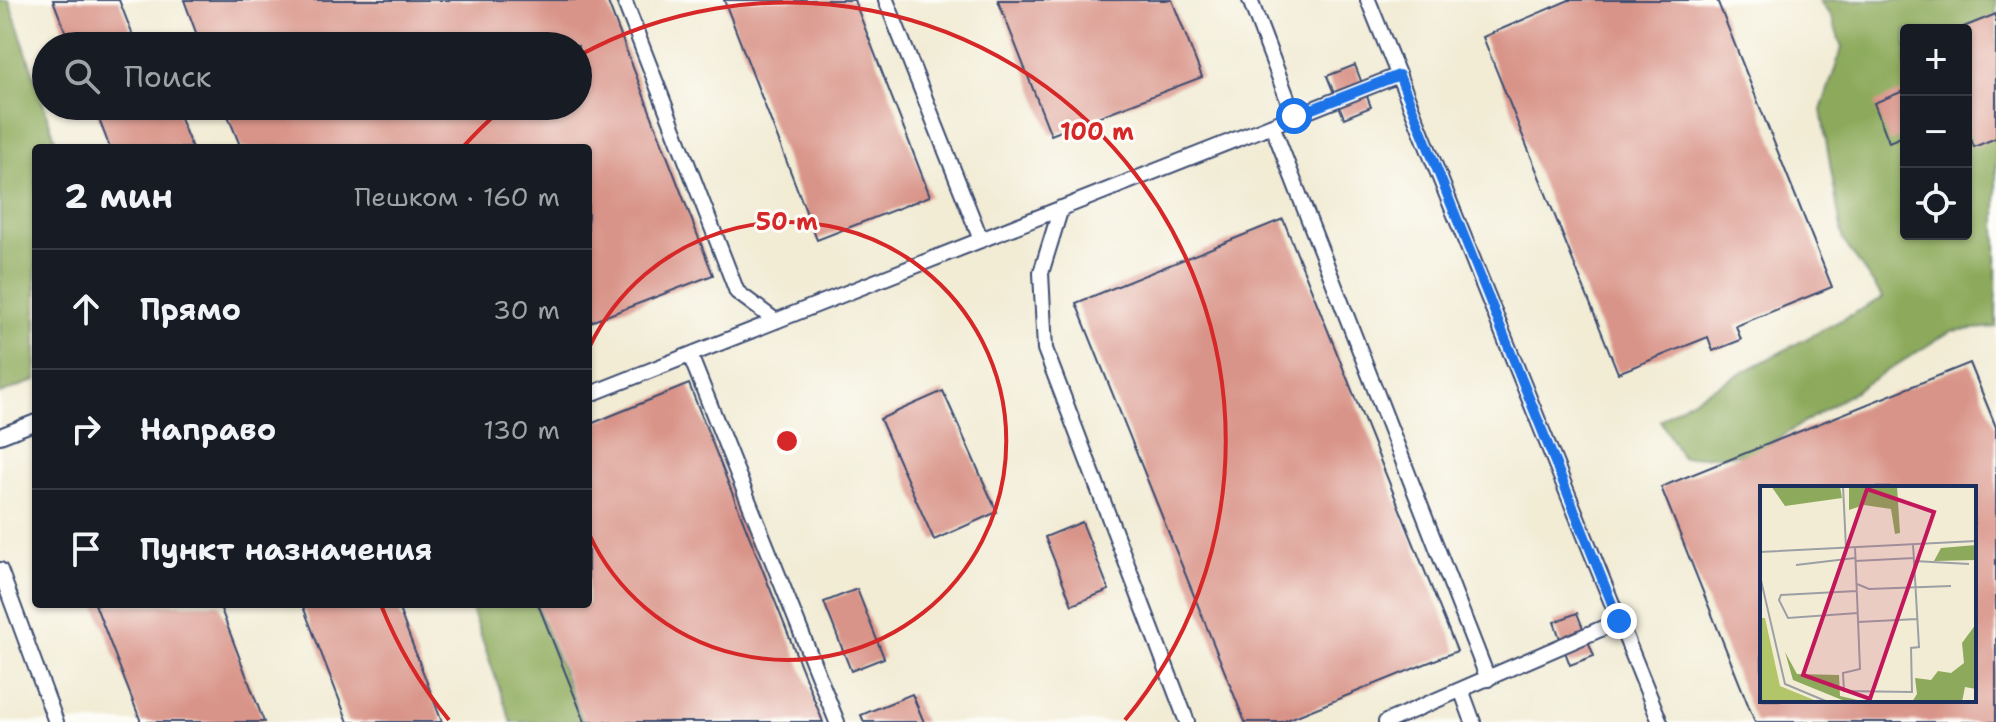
<!DOCTYPE html>
<html lang="ru">
<head>
<meta charset="utf-8">
<style>
  body { margin:0; font-family:"Shantell Sans",sans-serif; background:#20242c; color:#f1f3f6 }
  .controls { position:absolute; right:24px; top:24px; display:grid; overflow:hidden; border-radius:8px; box-shadow:0 2px 6px #0004 }
  .controls button { width:72px; height:72px; display:grid; place-items:center; padding:0; border:0; border-bottom:2px solid #363941; background:#171b24; color:#f1f3f6; font:40px sans-serif }
  .stop { position:absolute; width:24px; height:24px; margin:-18px; border:6px solid #1a73e8; border-radius:50%; background:#fff }
  .stop.end { background:#1a73e8; border-color:#fff; box-shadow:0 2px 8px #0008 }
  .list { margin:0; padding:0; list-style:none }
  h2 { display:flex; justify-content:space-between; align-items:center; height:104px; margin:0; padding:0 32px; font-size:34px }
  h2 small { font-size:26px; font-weight:400; color:#9ea1a6 }
  .list li { display:grid; grid-template-columns:52px 1fr auto; gap:24px; align-items:center; box-sizing:border-box; height:120px; padding:0 32px; border-top:2px solid #363941 }
  .list b { display:block; font-size:30px; white-space:nowrap }
  .list em { font-size:26px; font-style:normal; color:#9ea1a6 }
  .icon { flex:none; width:44px; height:44px; fill:none; stroke:currentColor; stroke-width:2; stroke-linecap:round; stroke-linejoin:round }
  .map { position:relative; flex:none; width:1996px; height:722px; overflow:hidden }
  .search { position:absolute; background:#171b24; box-shadow:0 2px 6px #0004; left:32px; top:32px; width:560px; height:88px; display:flex; align-items:center; gap:20px; box-sizing:border-box; padding:0 28px; border-radius:44px; color:#9ea1a6; font-size:30px }
  .panel { position:absolute; background:#171b24; box-shadow:0 2px 6px #0004; left:32px; top:144px; width:560px; height:464px; border-radius:8px }
  .map>svg:first-child { display:block }
  .forest { fill:#8daa5c; stroke:#546c5d; stroke-width:2; fill-rule:evenodd }
  .building { fill:#d99489; fill-rule:evenodd }
  .lines { fill:none; stroke-linecap:round; stroke-linejoin:round }
  .service-casing { stroke:#3b4b70; stroke-width:18 }
  .service { stroke:#fff; stroke-width:14 }
  .route { stroke:#1a73e8; stroke-width:10 }
  .ring { fill:none; stroke:#d62828; stroke-width:4 }
  .inset-road { fill:none; stroke:#9ca0a5; stroke-width:2 }
  .view { fill:#c2185b; fill-opacity:0.15; stroke:#c2185b; stroke-width:4 }
  .inset-edge { fill:none; stroke:#1b2f5e; stroke-width:4 }
  .centre { fill:#d62828; stroke:#fdfcf7; stroke-width:4 }
  .ring-label { font-size:24px; text-anchor:middle; font-weight:bold; fill:#d62828; stroke:#fdfcf7; stroke-width:6; stroke-linejoin:round; paint-order:stroke }
</style>
</head>
<body>
<div class="map">
<svg width="1996" height="722" viewBox="0 0 1996 722">
  <rect width="100%" height="100%" fill="#fdfcf7"/>
  <filter id="ink" filterUnits="userSpaceOnUse"><feTurbulence type="fractalNoise" baseFrequency=".0125" numOctaves="2"/><feDisplacementMap in="SourceGraphic" scale="16" xChannelSelector="R" yChannelSelector="G"/><feConvolveMatrix kernelMatrix="1 2 1 2 8 2 1 2 1" color-interpolation-filters="sRGB"/></filter>
  <filter id="wash" filterUnits="userSpaceOnUse"><feTurbulence type="fractalNoise" baseFrequency=".006" numOctaves="4" result="noise"/><feDisplacementMap in="SourceGraphic" scale="32" xChannelSelector="R" yChannelSelector="G"/><feGaussianBlur stdDeviation="1.8" result="paint"/><feColorMatrix in="noise" values="0 0 0 0 0 0 0 0 0 0 0 0 0 0 0 0 0 1.4 0 .05"/><feComposite in="paint" operator="in"/></filter>
  <g filter="url(#wash)">
    <rect width="100%" height="100%" fill="#f2ecd5"/>
    <!-- forest -->
    <path class="forest" d="M 0,0 L 9,0 L 58,148 L 36,148 L 36,380 L 0,394 Z
      M 1819,0 L 1996,0 L 1996,327 L 1951,331 L 1755,453 L 1682,458 L 1660,420 L 1687,402 L 1883,298 L 1843,240 L 1821,110 L 1842,48 L 1832,18 ZM 1906,30 L 1966,30 L 1966,234 L 1906,234 Z
      M 470,604 L 536,604 L 583,722 L 511,722 Z"/>
    <g id="blocks">
      <!-- building -->
      <path class="building" d="M 53,0 L 119,0 L 137,46 L 71,46 Z
        M 184,0 L 607,0 L 713,275 L 588,323 L 588,148 L 241,148 L 224,106 L 578,106 L 578,46 L 201,46 Z
        M 724,0 L 854,0 L 930,196 L 817,240 Z
        M 998,0 L 1172,0 L 1202,77 L 1051,135 Z
        M 1569,0 L 1717,0 L 1832,287 L 1736,326 L 1741,340 L 1713,351 L 1708,337 L 1618,373 L 1483,37 Z
        M 1996,14 L 1996,138 L 1974,147 L 1966,126 L 1966,30 L 1956,30 Z
        M 1355,65 L 1371,107 L 1344,118 L 1327,76 Z
        M 1906,90 L 1906,135 L 1889,142 L 1874,103 Z
        M 94,106 L 175,106 L 192,148 L 110,148 Z
        M 1283,219 L 1457,651 L 1282,722 L 1245,722 L 1076,303 Z
        M 1970,363 L 1996,427 L 1996,722 L 1755,722 L 1661,487 ZM 1762,488 L 1974,488 L 1974,700 L 1762,700 Z
        M 689,384 L 823,722 L 585,722 L 538,604 L 588,604 L 588,425 Z
        M 943,391 L 997,512 L 934,540 L 880,419 Z
        M 1082,522 L 1109,590 L 1072,605 L 1045,537 Z
        M 857,589 L 884,658 L 851,671 L 824,602 Z
        M 95,604 L 219,604 L 264,722 L 141,722 Z
        M 302,604 L 397,604 L 442,722 L 348,722 Z
        M 1577,613 L 1594,656 L 1570,665 L 1554,622 Z
        M 912,694 L 924,722 L 864,722 L 861,715 Z"/>
    </g>
  </g>
  <g filter="url(#ink)">
    <use href="#blocks" fill-opacity="0" stroke="#3b4b70" stroke-width="2"/>
    <g class="lines">
      <!-- service casing -->
      <g class="service-casing">
        <path id="service" d="M 624,0 L 737,292 L 776,321
          M 886,0 L 981,240
          M 1250,0 L 1294,116
          M 1368,0 L 1660,722
          M 1272,125 L 1488,679
          M 1061,208 L 1041,273 L 1045,349 L 1187,722
          M 690,355 L 837,722
          M 588,395 L 1399,75
          M 0,436 L 36,422
          M 0,570 L 56,722
          M 1462,692 L 1473,722
          M 1386,722 L 1619,621"/>
      </g>
      <!-- service -->
      <use href="#service" class="service"/>
    </g>
  </g>
  <g class="lines" filter="url(#ink)">
    <!-- route -->
    <path class="route" d="M 1294,116 L 1399,75 L 1619,621"/>
  </g>
  <!-- distance rings -->
  <g class="ring">
    <path d="M589 348A219 219 0 1 1 589 534"/>
    <path d="M449 720A438 438 0 0 1 381 605M462 148A438 438 0 0 1 503 108M578 56A438 438 0 0 1 1125 720"/>
  </g>
  <!-- overview -->
  <g transform="translate(1760 486)">
    <rect width="216" height="216" fill="#f2ecd5"/>
    <path d="M 0,132 L 5,132 L 20,200 L 59,216 L 0,216 Z" fill="#b2c568"/>
    <path d="M 11,0 L 80,0 L 82,12 L 25,20 ZM 89,0 L 137,0 L 140,47 L 135,48 L 131,23 L 104,19 L 89,24 ZM 216,59 L 216,74 L 174,75 L 181,62 ZM 216,138 L 216,203 L 205,201 L 202,216 L 152,216 L 157,208 L 155,192 L 171,194 L 178,185 L 191,187 L 204,177 L 202,157 ZM 25,166 L 37,188 L 79,189 L 80,210 L 106,216 L 87,216 L 33,194 Z" fill="#8daa5c"/>
    <path class="inset-road" d="M 83,0 L 86,62M 95,61 L 100,183 L 83,187 L 84,205 L 152,206 L 151,162 L 159,161 L 153,58M 0,66 L 216,55M 95,75 L 154,72M 154,75 L 209,78M 36,79 L 95,72M 0,90 L 25,198 L 68,216M 97,98 L 109,103 L 191,100M 97,105 L 21,109 L 19,114 L 28,132 L 98,127M 98,136 L 157,133"/>
    <path class="view" d="M 107,3 L 174,26 L 110,213 L 43,189 Z"/>
    <rect width="216" height="216" class="inset-edge"/>
  </g>
  <circle cx="787" cy="441" r="12" class="centre"/>
  <g class="ring-label">
    <text x="1097" y="140">100 m</text>
    <text x="787" y="230">50 m</text>
  </g>
</svg>
<div class="controls">
<button>+</button>
<button>−</button>
<button><svg class="icon" aria-label="locate" viewBox="0 0 24 24"><circle cx="12" cy="12" r="6"/><path d="M12 2v4M12 18v4M2 12h4M18 12h4"/></svg></button>
</div>
<div class="stop" style="left:1294px;top:116px"></div>
<div class="stop end" style="left:1619px;top:621px"></div>
<div class="search"><svg class="icon" aria-label="search" viewBox="0 0 24 24"><circle cx="10" cy="10" r="6"/><path d="M15 15l6 6"/></svg>Поиск</div>
<section class="panel">
<h2>2 мин<small>Пешком · 160 m</small></h2>
<ul class="list">
<li><svg class="icon" aria-label="ahead" viewBox="0 0 24 24"><path d="M12 20V5M6 11l6-6 6 6"/></svg><div><b>Прямо</b></div><em>30 m</em></li>
<li><svg class="icon" aria-label="right" viewBox="0 0 24 24"><path d="M7 20v-9h11M14 6l5 5-5 5"/></svg><div><b>Направо</b></div><em>130 m</em></li>
<li><svg class="icon" aria-label="arrive" viewBox="0 0 24 24"><path d="M6 21V4h12l-3 4 3 4H6"/></svg><div><b>Пункт назначения</b></div></li>
</ul>
</section>
</div>
</body>
</html>
